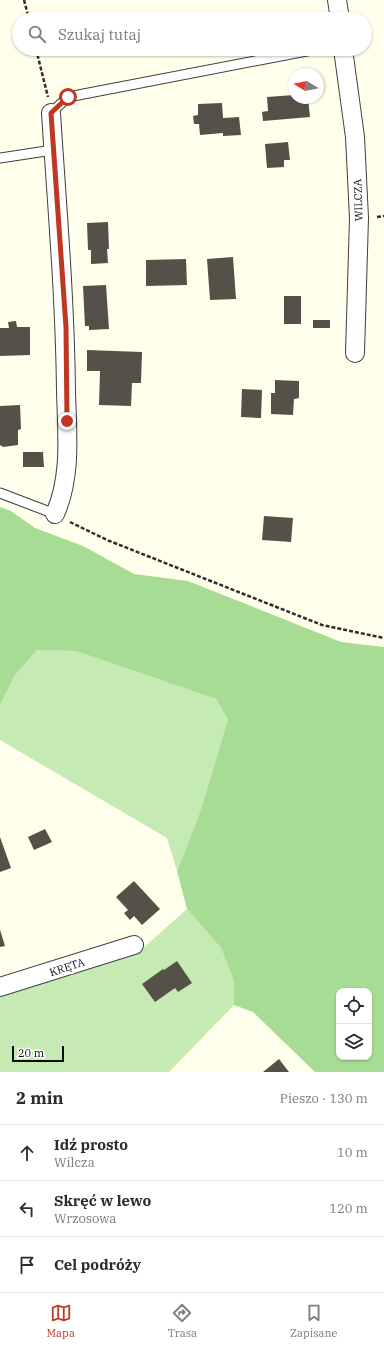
<!DOCTYPE html>
<html lang="pl">
<head>
<meta charset="utf-8">
<style>
  body { margin:0; font-family:"IBM Plex Serif",serif; background:#f7f7f7; color:#2b2b33 }
  .controls { position:absolute; right:12px; bottom:12px; display:grid; overflow:hidden; border-radius:8px; box-shadow:0 1px 3px #0004 }
  .controls button { width:36px; height:36px; display:grid; place-items:center; padding:0; border:0; border-bottom:1px solid #e1e1e2; background:#fff; color:#2b2b33; font:20px sans-serif }
  .compass { position:absolute; left:288px; top:68px; width:36px; height:36px; border-radius:50%; background:#fff; box-shadow:0 1px 3px #0004; rotate:280deg }
  .scale { position:absolute; left:12px; bottom:10px; width:52px; box-sizing:border-box; padding-left:4px; border:2px solid #0c0c0c; border-top:0; font-size:11px; line-height:14px; white-space:nowrap; color:#0c0c0c; -webkit-text-stroke:3px #fff; paint-order:stroke }
  .stop { position:absolute; width:12px; height:12px; margin:-9px; border:3px solid #c13620; border-radius:50%; background:#fff }
  .stop.end { background:#c13620; border-color:#fff; box-shadow:0 1px 4px #0008 }
  .list { margin:0; padding:0; list-style:none }
  h2 { display:flex; justify-content:space-between; align-items:center; height:52px; margin:0; padding:0 16px; font-size:17px }
  h2 small { font-size:13px; font-weight:400; color:#7c7c81 }
  .list li { display:grid; grid-template-columns:26px 1fr auto; gap:12px; align-items:center; box-sizing:border-box; height:56px; padding:0 16px; border-top:1px solid #e1e1e2 }
  .list b { display:block; font-size:15px; white-space:nowrap }
  .list p { margin:0; font-size:13px; white-space:nowrap; color:#7c7c81 }
  .list em { font-size:13px; font-style:normal; color:#7c7c81 }
  .icon { flex:none; width:22px; height:22px; fill:none; stroke:currentColor; stroke-width:2; stroke-linecap:round; stroke-linejoin:round }
  .map { position:relative; flex:none; width:384px; height:1072px; overflow:hidden }
  .search { position:absolute; background:#fff; box-shadow:0 1px 3px #0004; left:12px; right:12px; top:12px; height:44px; display:flex; align-items:center; gap:10px; box-sizing:border-box; padding:0 14px; border-radius:22px; color:#7c7c81; font-size:15px }
  .sheet { height:220px; background:#fff }
  nav { display:flex; justify-content:space-around; align-items:center; box-sizing:border-box; height:56px; border-top:1px solid #e1e1e2; background:#fff; font-size:11px; color:#7c7c81 }
  nav a { display:grid; justify-items:center; gap:2px }
  nav .on { color:#c13620 }
  .map>svg:first-child { display:block }
  .green { fill:#c6eab4 }
  .forest { fill:#a6dc93; fill-rule:evenodd }
  .building { fill:#555048 }
  .lines { fill:none; stroke-linecap:round; stroke-linejoin:round }
  .service-casing { stroke:#3f3f3f; stroke-width:11 }
  .minor-casing { stroke:#3f3f3f; stroke-width:20 }
  .path { stroke:#2e2e2e; stroke-width:2.5; stroke-dasharray:4 2; stroke-linecap:butt }
  .service { stroke:#fff; stroke-width:9 }
  .minor { stroke:#fff; stroke-width:18 }
  .route { stroke:#c13620; stroke-width:5 }
  .labels { text-anchor:middle; stroke-width:4; stroke-linejoin:round; paint-order:stroke }
  .street-label { font-size:11px; fill:#0c0c0c; stroke:#fff }
</style>
</head>
<body>
<div class="map">
<svg width="384" height="1072" viewBox="0 0 384 1072">
  <rect width="100%" height="100%" fill="#ffffec"/>
  <!-- green -->
  <path class="green" d="M 37,650 L 76,651 L 216,699 L 228,720 L 199,815 L 177,871 L 167,838 L 0,740 L 0,705 L 15,675 Z
    M 187,909 L 221,948 L 234,981 L 234,1005 L 169,1072 L 0,1072 L 0,994 L 141,950 Z"/>
  <!-- forest -->
  <path class="forest" d="M 0,507 L 11,511 L 35,528 L 83,546 L 134,574 L 188,581 L 341,642 L 384,647 L 384,1072 L 315,1072 L 253,1012 L 234,1005 L 234,981 L 221,948 L 187,909 L 177,871 L 199,815 L 228,720 L 216,699 L 76,651 L 37,650 L 15,675 L 0,705 ZM 339,991 L 369,991 L 369,1057 L 339,1057 Z"/>
  <!-- building -->
  <path class="building" d="M 311,12 L 313,19 L 294,19 L 293,15 Z
    M 294,95 L 294,98 L 308,98 L 310,117 L 263,121 L 262,112 L 268,111 L 267,97 Z
    M 222,103 L 223,118 L 239,117 L 241,135 L 223,136 L 223,133 L 200,135 L 199,124 L 194,124 L 193,116 L 198,115 L 198,104 Z
    M 288,142 L 290,160 L 284,160 L 284,167 L 267,168 L 265,144 Z
    M 108,222 L 109,249 L 107,249 L 108,263 L 91,264 L 91,250 L 88,250 L 87,223 Z
    M 233,257 L 236,299 L 210,300 L 207,259 Z
    M 186,259 L 187,285 L 146,286 L 146,260 Z
    M 106,285 L 109,329 L 89,330 L 89,326 L 85,326 L 83,286 Z
    M 284,296 L 301,296 L 301,324 L 284,324 Z
    M 313,320 L 330,320 L 330,328 L 313,328 Z
    M 16,321 L 17,327 L 30,327 L 30,355 L 0,356 L 0,328 L 9,328 L 8,322 Z
    M 87,350 L 142,352 L 141,383 L 132,383 L 131,406 L 99,405 L 100,371 L 87,371 Z
    M 275,380 L 299,381 L 299,398 L 294,399 L 293,415 L 271,414 L 271,393 L 275,393 Z
    M 242,389 L 262,390 L 261,418 L 241,417 Z
    M 20,405 L 21,429 L 18,430 L 18,445 L 3,447 L 0,445 L 0,406 Z
    M 23,452 L 43,452 L 44,467 L 23,467 Z
    M 264,516 L 293,518 L 291,542 L 262,540 Z
    M 45,829 L 52,842 L 34,850 L 28,837 Z
    M 0,837 L 11,868 L 0,872 Z
    M 134,881 L 160,909 L 142,925 L 134,916 L 130,920 L 124,913 L 128,910 L 116,897 Z
    M 0,930 L 5,946 L 0,947 Z
    M 177,961 L 192,983 L 178,992 L 175,988 L 155,1002 L 142,984 L 163,969 L 164,970 Z
    M 279,1059 L 289,1072 L 263,1072 Z"/>
  <g class="lines">
    <!-- service casing -->
    <g class="service-casing">
      <path id="service" d="M 51,113 L 68,97 L 317,49
        M 0,158 L 53,150
        M 0,493 L 55,514"/>
    </g>
    <!-- minor casing -->
    <g class="minor-casing">
      <path id="minor" d="M 337,0 L 340,19
        M 343,49 L 355,137 L 359,218 L 355,353
        M 51,113 C 57,206 65,298 66,391 C 67,432 72,476 55,514
        M 0,987 L 134,945"/>
    </g>
    <!-- path -->
    <path class="path" d="M 24,0 L 29,19
      M 36,49 L 48,97
      M 377,217 L 384,216
      M 70,522 L 107,540 L 322,625 L 384,638"/>
    <!-- service -->
    <use href="#service" class="service"/>
    <!-- minor -->
    <use href="#minor" class="minor"/>
  </g>
  <g class="lines">
    <!-- route -->
    <path class="route" d="M 67,421 L 66,327 L 51,113 L 68,97"/>
  </g>
  <g class="labels">
    <!-- street labels -->
    <g class="street-label">
      <text transform="translate(358 200) rotate(-92)" y="4">WILCZA</text>
      <text transform="translate(67 967) rotate(-18)" y="4">KRĘTA</text>
    </g>
  </g>
</svg>
<div class="controls">
<button><svg class="icon" aria-label="locate" viewBox="0 0 24 24"><circle cx="12" cy="12" r="6"/><path d="M12 2v4M12 18v4M2 12h4M18 12h4"/></svg></button>
<button><svg class="icon" aria-label="layers" viewBox="0 0 24 24"><path d="M12 4l9 5-9 5-9-5zM3 14l9 5 9-5"/></svg></button>
</div>
<svg class="compass" viewBox="-18 -18 36 36"><path d="M0-13l5 13h-10z" fill="#e53935"/><path d="M0 13l5-13h-10z" fill="#7c7c81"/></svg>
<div class="scale">20 m</div>
<div class="stop" style="left:68px;top:97px"></div>
<div class="stop end" style="left:67px;top:421px"></div>
<div class="search"><svg class="icon" aria-label="search" viewBox="0 0 24 24"><circle cx="10" cy="10" r="6"/><path d="M15 15l6 6"/></svg>Szukaj tutaj</div>
</div>
<section class="sheet">
<h2>2 min<small>Pieszo · 130 m</small></h2>
<ul class="list">
<li><svg class="icon" aria-label="ahead" viewBox="0 0 24 24"><path d="M12 20V5M6 11l6-6 6 6"/></svg><div><b>Idź prosto</b><p>Wilcza</p></div><em>10 m</em></li>
<li><svg class="icon" aria-label="left" viewBox="0 0 24 24"><path d="M17 20v-9H6M10 6l-5 5 5 5"/></svg><div><b>Skręć w lewo</b><p>Wrzosowa</p></div><em>120 m</em></li>
<li><svg class="icon" aria-label="arrive" viewBox="0 0 24 24"><path d="M6 21V4h12l-3 4 3 4H6"/></svg><div><b>Cel podróży</b></div></li>
</ul>
</section>
<nav>
<a class="on"><svg class="icon" aria-label="map" viewBox="0 0 24 24"><path d="M3 6l6-2 6 2 6-2v14l-6 2-6-2-6 2zM9 4v14M15 6v14"/></svg>Mapa</a>
<a><svg class="icon" aria-label="directions" viewBox="0 0 24 24"><path d="M12 3l9 9-9 9-9-9zM9 14v-3h6M13 9l2 2-2 2"/></svg>Trasa</a>
<a><svg class="icon" aria-label="saved" viewBox="0 0 24 24"><path d="M7 4h10v16l-5-4-5 4z"/></svg>Zapisane</a>
</nav>
</body>
</html>
